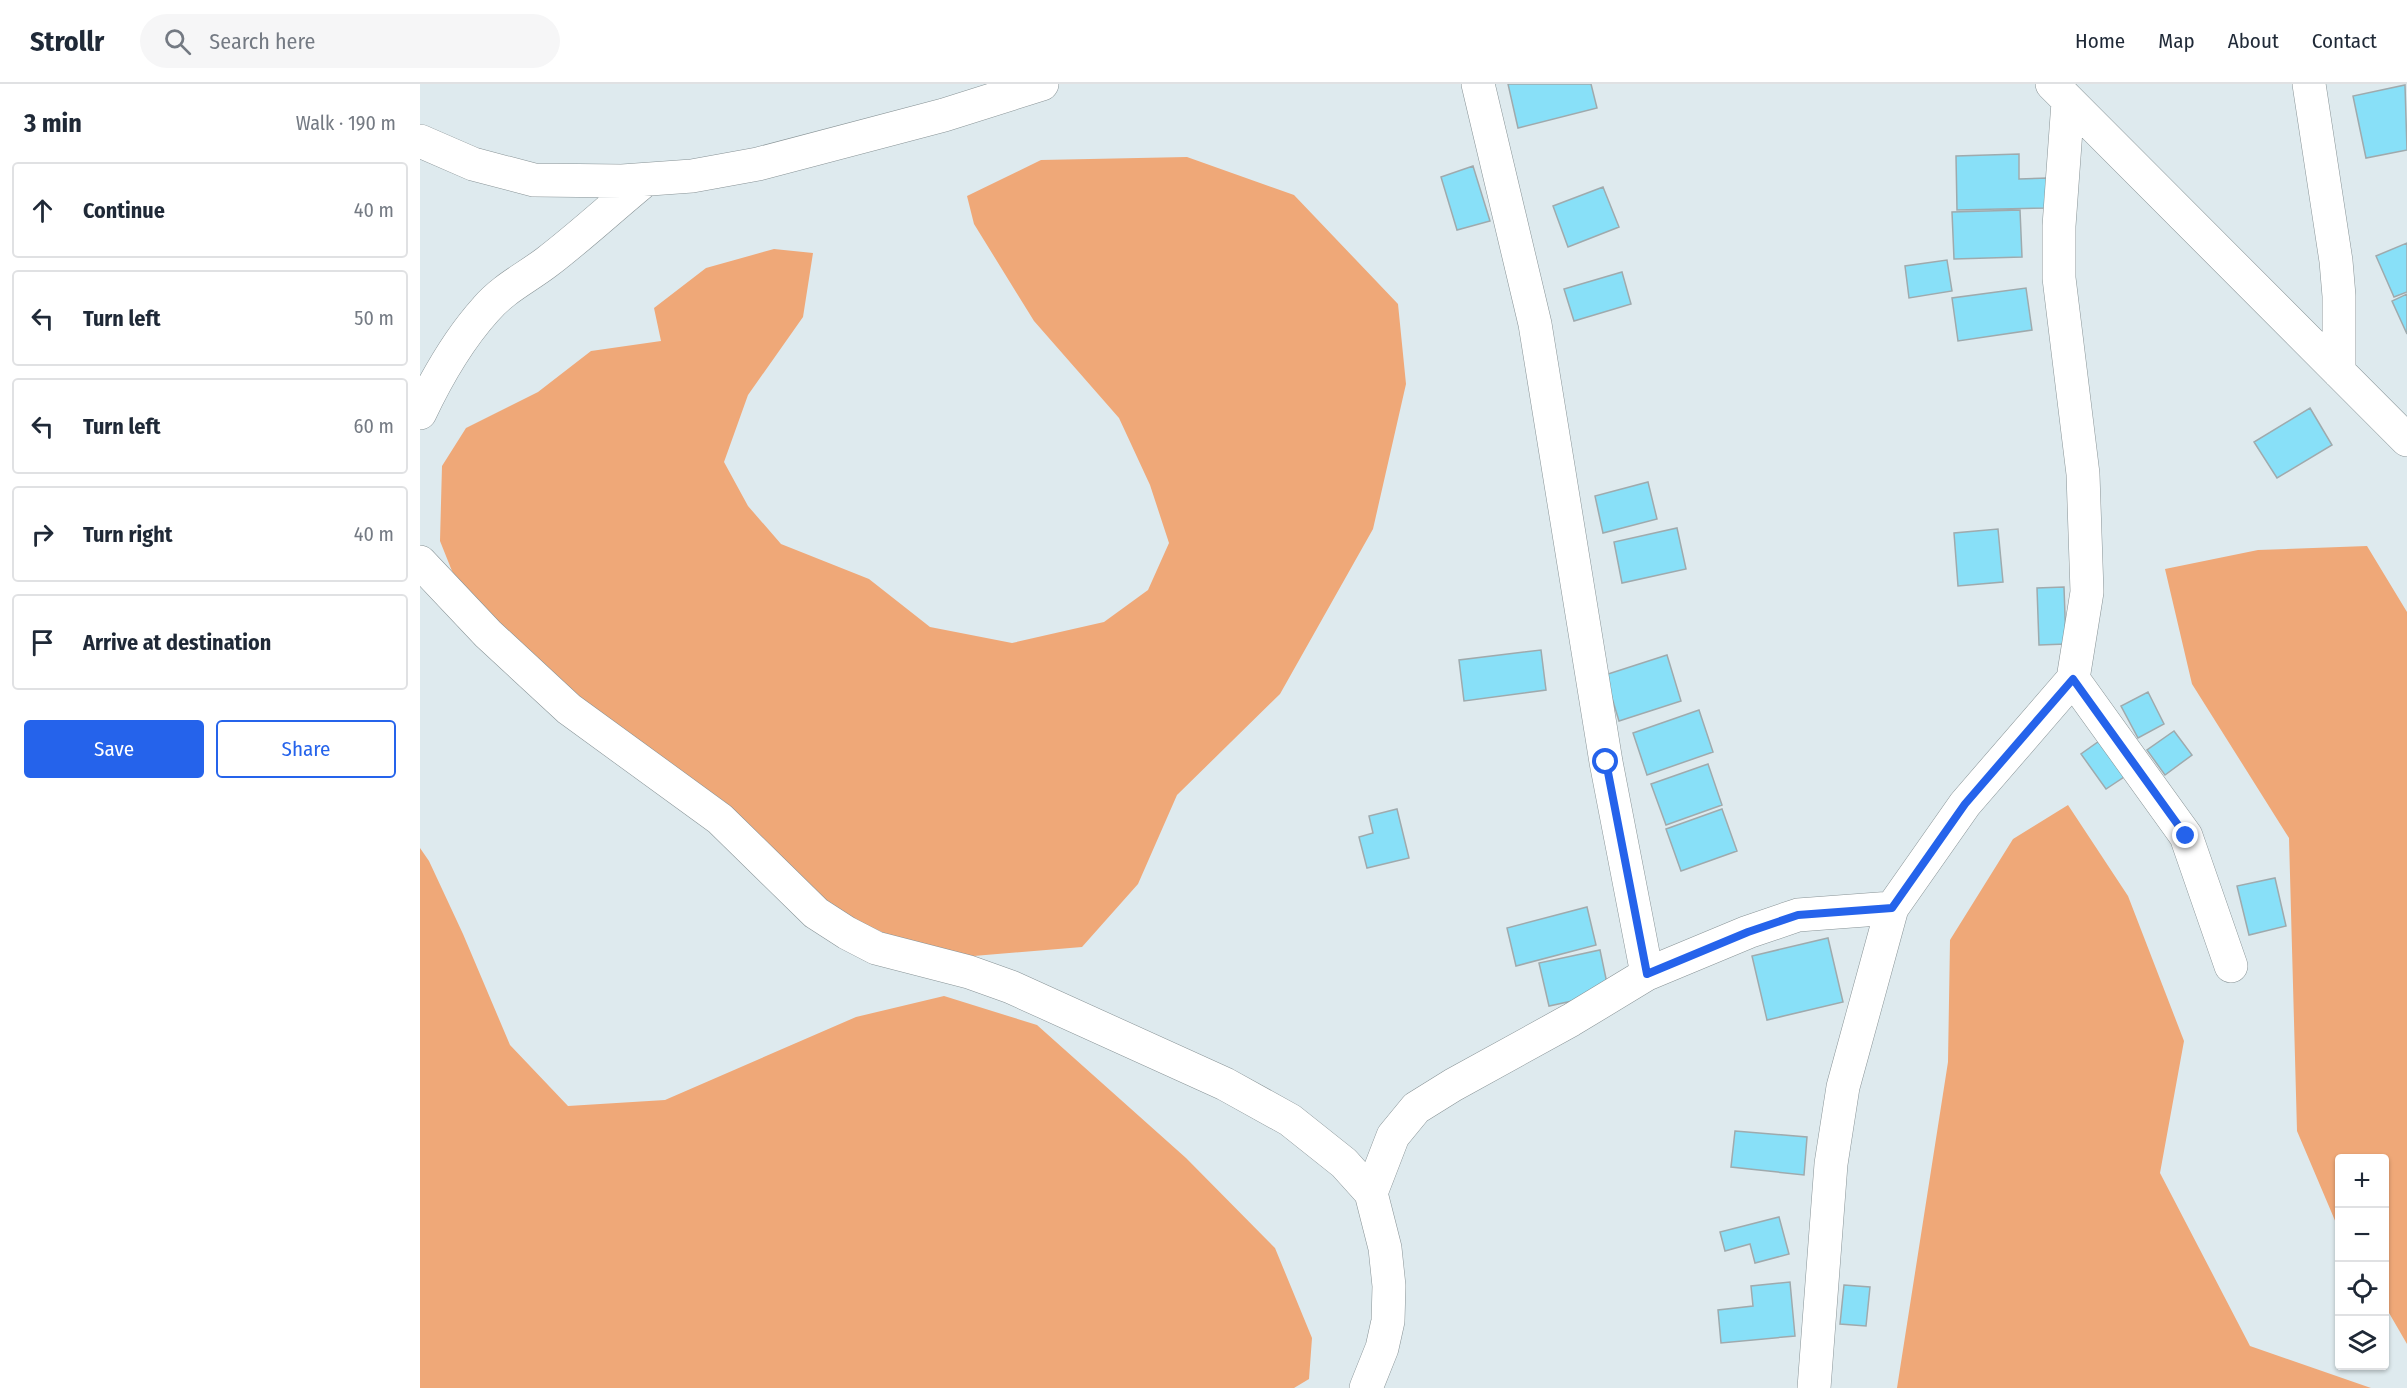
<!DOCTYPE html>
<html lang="en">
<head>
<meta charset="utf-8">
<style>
  body { margin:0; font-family:"Fira Sans Condensed",sans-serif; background:#f6f6f7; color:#1f2937 }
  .controls { position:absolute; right:18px; bottom:18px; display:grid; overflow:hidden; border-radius:6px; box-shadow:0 2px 4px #0004 }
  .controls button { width:54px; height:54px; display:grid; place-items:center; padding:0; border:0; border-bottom:2px solid #e0e1e3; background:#fff; color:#1f2937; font:30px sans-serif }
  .stop { position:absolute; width:18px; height:18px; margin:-14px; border:4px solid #2563eb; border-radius:50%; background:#fff }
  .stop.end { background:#2563eb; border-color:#fff; box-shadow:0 2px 6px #0008 }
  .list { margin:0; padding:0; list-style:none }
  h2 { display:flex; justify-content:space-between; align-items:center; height:78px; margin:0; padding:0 24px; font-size:26px }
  h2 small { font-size:20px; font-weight:400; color:#747a83 }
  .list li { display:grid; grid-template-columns:39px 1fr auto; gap:18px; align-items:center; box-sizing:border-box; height:96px; margin:0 12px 12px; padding:0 12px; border:2px solid #e0e1e3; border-radius:6px }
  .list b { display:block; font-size:22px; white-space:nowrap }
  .list em { font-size:20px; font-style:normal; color:#747a83 }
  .actions { display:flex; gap:12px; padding:18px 24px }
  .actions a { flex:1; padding:14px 0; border:2px solid #2563eb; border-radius:6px; text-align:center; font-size:21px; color:#2563eb }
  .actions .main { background:#2563eb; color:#fff }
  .icon { flex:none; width:33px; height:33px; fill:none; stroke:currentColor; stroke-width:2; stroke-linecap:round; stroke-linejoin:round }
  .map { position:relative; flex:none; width:1987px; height:1304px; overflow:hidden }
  header { display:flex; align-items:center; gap:36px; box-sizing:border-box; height:84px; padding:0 30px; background:#fff; border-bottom:2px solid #e0e1e3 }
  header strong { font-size:28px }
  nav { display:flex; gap:33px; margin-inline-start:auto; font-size:21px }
  .search { width:420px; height:54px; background:#f6f6f7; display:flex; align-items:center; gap:15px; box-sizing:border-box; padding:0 21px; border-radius:33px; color:#747a83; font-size:22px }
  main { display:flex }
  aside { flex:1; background:#fff }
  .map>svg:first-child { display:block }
  .green { fill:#efa878 }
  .building { fill:#88e0f8; stroke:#9faaad; stroke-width:1.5 }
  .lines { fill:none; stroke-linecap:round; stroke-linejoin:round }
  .minor-casing { stroke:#889396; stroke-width:34 }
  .minor { stroke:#fff; stroke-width:33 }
  .route { stroke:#2563eb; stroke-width:8 }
</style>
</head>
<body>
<header>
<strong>Strollr</strong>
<div class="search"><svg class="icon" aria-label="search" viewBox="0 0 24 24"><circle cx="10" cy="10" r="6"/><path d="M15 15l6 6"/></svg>Search here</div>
<nav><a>Home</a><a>Map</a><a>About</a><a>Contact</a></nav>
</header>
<main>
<aside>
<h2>3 min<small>Walk · 190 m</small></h2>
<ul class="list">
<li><svg class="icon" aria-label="ahead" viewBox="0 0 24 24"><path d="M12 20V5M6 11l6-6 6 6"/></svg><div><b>Continue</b></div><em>40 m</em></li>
<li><svg class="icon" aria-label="left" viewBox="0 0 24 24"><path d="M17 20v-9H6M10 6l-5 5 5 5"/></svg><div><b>Turn left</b></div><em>50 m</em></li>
<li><svg class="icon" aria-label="left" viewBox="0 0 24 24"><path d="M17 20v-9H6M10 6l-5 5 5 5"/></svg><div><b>Turn left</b></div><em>60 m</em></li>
<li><svg class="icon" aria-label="right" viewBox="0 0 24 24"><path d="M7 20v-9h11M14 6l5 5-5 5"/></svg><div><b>Turn right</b></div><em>40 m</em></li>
<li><svg class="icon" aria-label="arrive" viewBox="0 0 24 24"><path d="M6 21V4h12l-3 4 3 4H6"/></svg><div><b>Arrive at destination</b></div></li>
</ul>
<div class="actions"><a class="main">Save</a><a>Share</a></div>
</aside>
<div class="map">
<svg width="1987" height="1304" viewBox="0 0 1987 1304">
  <rect width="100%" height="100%" fill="#deeaee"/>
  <!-- green -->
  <path class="green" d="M 767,73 L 874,111 L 978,220 L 986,300 L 953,445 L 860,610 L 757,711 L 718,800 L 662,863 L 518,875 L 416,826 L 305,718 L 125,591 L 49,515 L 32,487 L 20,457 L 22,382 L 46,344 L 118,308 L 171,267 L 241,257 L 234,224 L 286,184 L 354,165 L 393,169 L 383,233 L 328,311 L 304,378 L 328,422 L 361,460 L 449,495 L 510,543 L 592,559 L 684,538 L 728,506 L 749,459 L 730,401 L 699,334 L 614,237 L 554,140 L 547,112 L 621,76 Z
    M 1947,462 L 1987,528 L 1987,1260 L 1965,1222 L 1964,1074 L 1920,1074 L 1919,1146 L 1877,1047 L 1869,754 L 1772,600 L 1745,485 L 1838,466 Z
    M 1648,721 L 1708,812 L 1764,957 L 1740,1089 L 1830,1262 L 1951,1304 L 1477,1304 L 1528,978 L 1530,856 L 1593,755 Z
    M 0,764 L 9,777 L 43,850 L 90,961 L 148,1022 L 245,1016 L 436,933 L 524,912 L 617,941 L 766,1074 L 855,1164 L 892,1254 L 889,1295 L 874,1304 L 0,1304 Z"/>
  <!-- building -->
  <path class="building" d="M 1088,0 L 1171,0 L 1177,24 L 1098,44 Z
    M 1985,1 L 1987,66 L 1946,74 L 1933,12 Z
    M 1599,70 L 1599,95 L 1628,94 L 1629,124 L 1537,126 L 1536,72 Z
    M 1053,82 L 1070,137 L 1037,146 L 1021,93 Z
    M 1183,103 L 1199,143 L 1148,163 L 1133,122 Z
    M 1600,126 L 1602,173 L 1534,175 L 1532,128 Z
    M 1987,159 L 1987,208 L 1974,213 L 1956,172 Z
    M 1527,176 L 1532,207 L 1489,214 L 1485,182 Z
    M 1202,188 L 1211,220 L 1154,237 L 1144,205 Z
    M 1606,204 L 1612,246 L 1538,257 L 1532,214 Z
    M 1987,210 L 1987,250 L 1972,217 Z
    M 1890,324 L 1912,361 L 1857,394 L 1834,358 Z
    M 1228,398 L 1237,435 L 1183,449 L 1175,412 Z
    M 1257,444 L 1266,485 L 1202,499 L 1194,458 Z
    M 1578,445 L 1583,498 L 1538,502 L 1534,449 Z
    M 1644,503 L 1646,560 L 1619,561 L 1617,504 Z
    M 1121,566 L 1126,606 L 1044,617 L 1039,576 Z
    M 1247,571 L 1261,617 L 1199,637 L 1185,591 Z
    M 1728,608 L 1744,640 L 1718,654 L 1701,622 Z
    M 1279,626 L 1293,668 L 1227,691 L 1213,649 Z
    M 1754,647 L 1772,671 L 1745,691 L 1727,666 Z
    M 1682,655 L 1707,691 L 1686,705 L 1661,670 Z
    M 1288,680 L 1302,721 L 1246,741 L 1231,700 Z
    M 977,725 L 989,774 L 947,784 L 939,753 L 953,749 L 949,732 Z
    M 1302,725 L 1317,767 L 1261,787 L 1246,745 Z
    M 1855,794 L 1866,842 L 1829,851 L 1817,802 Z
    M 1167,823 L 1176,861 L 1096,882 L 1087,844 Z
    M 1408,854 L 1423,918 L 1347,936 L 1332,872 Z
    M 1180,866 L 1189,909 L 1129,922 L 1119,879 Z
    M 1315,1047 L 1387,1053 L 1384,1091 L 1311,1083 Z
    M 1359,1133 L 1369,1170 L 1335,1179 L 1330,1160 L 1305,1167 L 1300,1148 Z
    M 1370,1198 L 1375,1252 L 1301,1259 L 1298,1226 L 1333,1222 L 1331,1202 Z
    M 1424,1201 L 1450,1203 L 1446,1242 L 1420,1240 Z"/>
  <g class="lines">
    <!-- minor casing -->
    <g class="minor-casing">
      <path id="minor" d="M 1058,0 L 1115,240 L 1186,678 L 1227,890
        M 1632,0 L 1987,356
        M 1889,0 L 1916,177 L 1919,212 L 1919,288
        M 0,57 L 53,80 L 114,96 L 202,97 L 272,92 L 338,80 L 524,31 L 622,0
        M 0,329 C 17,293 39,255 66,225 C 83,205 106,194 127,178 C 161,152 192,123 225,96
        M 0,478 L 68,550 L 149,625 L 300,735 L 396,829 L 427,849 L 456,864 L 549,888 L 591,903 L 805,1000 L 870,1036 L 924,1079 L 951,1109 L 965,1164 L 969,1202 L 968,1237 L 962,1264 L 946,1304
        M 1653,595 L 1766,752 L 1811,882
        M 951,1109 L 973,1052 L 996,1024 L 1033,1001 L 1151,936 L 1227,890 L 1328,848 L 1378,831 L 1472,824
        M 1394,1304 L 1411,1080 L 1423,1003 L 1472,824 L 1545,720 L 1653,595 L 1667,508 L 1663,390 L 1639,194 L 1639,142 L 1648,18"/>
    </g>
    <!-- minor -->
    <use href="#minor" class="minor"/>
  </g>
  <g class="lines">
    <!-- route -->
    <path class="route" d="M 1186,678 L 1227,890 L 1328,848 L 1378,831 L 1472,824 L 1545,720 L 1653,595 L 1766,752"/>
  </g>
</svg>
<div class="controls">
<button>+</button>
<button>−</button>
<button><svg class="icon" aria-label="locate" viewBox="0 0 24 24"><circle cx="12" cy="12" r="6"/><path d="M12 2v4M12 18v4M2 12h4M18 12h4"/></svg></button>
<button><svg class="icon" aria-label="layers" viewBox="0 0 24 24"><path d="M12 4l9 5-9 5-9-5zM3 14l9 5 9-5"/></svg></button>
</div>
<div class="stop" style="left:1186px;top:678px"></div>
<div class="stop end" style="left:1766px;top:752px"></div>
</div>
</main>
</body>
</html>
